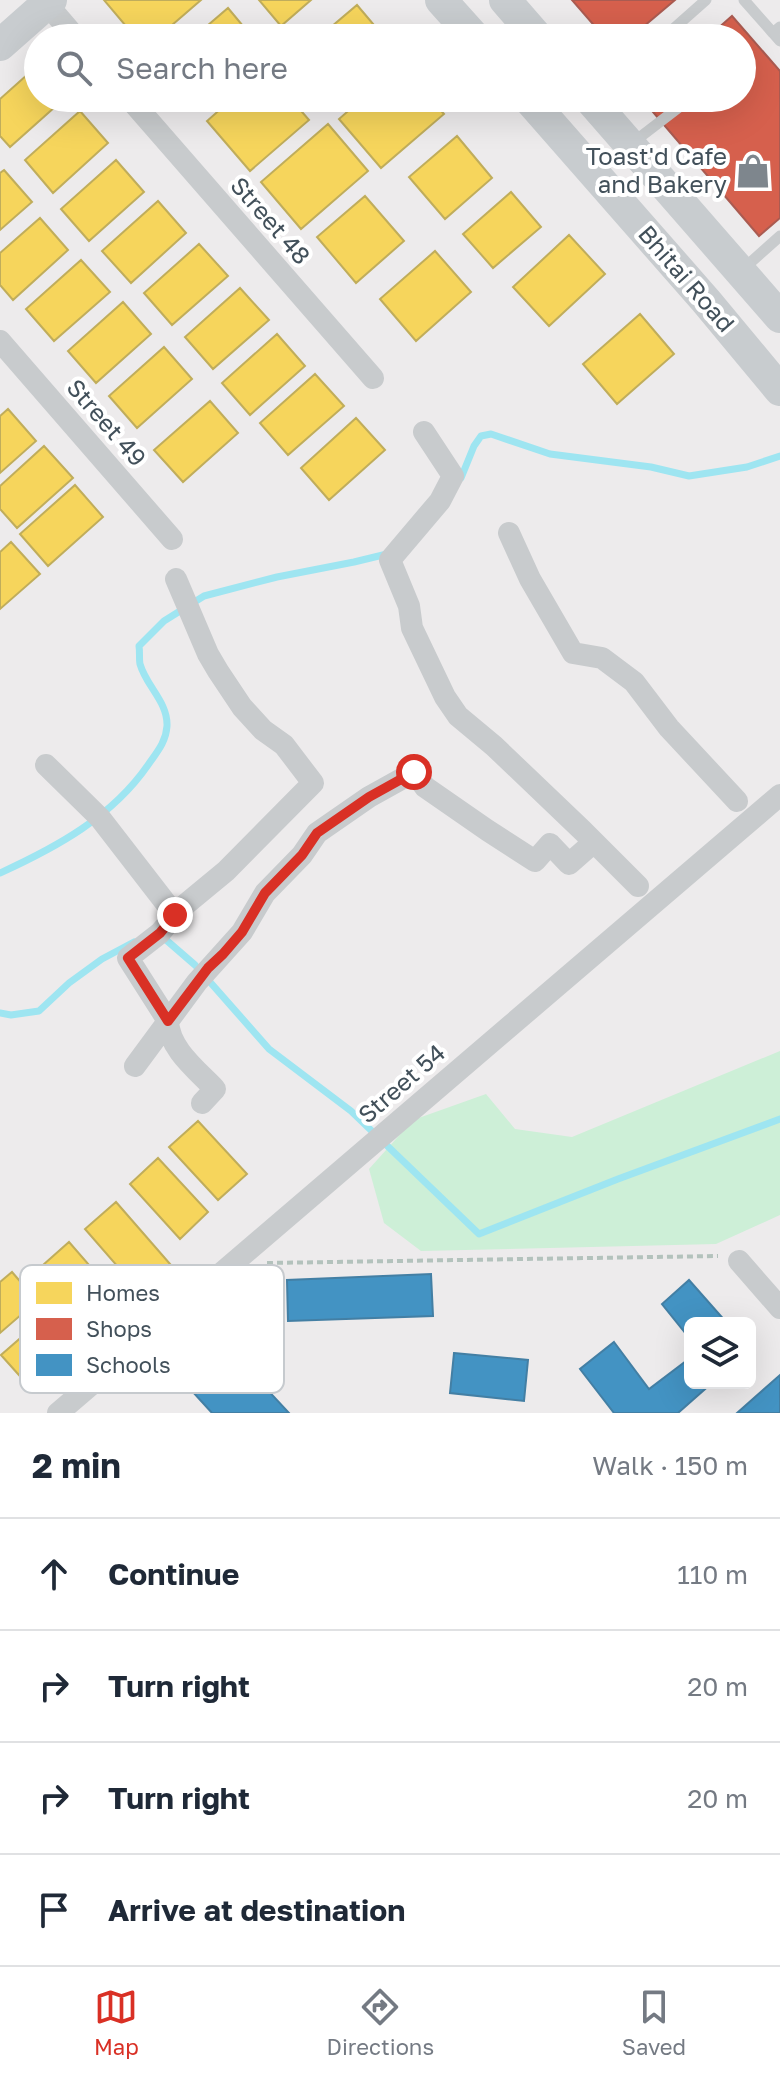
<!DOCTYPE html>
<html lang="en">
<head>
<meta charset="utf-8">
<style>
  body { margin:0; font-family:"Golos Text",sans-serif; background:#f6f6f7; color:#1f2937 }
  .controls { position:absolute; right:24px; bottom:24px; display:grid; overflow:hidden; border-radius:12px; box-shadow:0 8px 32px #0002 }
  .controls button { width:72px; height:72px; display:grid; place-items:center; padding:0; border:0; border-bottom:2px solid #e0e1e3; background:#fff; color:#1f2937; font:40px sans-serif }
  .stop { position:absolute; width:24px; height:24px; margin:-18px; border:6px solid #d93025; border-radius:50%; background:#fff }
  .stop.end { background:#d93025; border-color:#fff; box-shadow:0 2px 8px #0008 }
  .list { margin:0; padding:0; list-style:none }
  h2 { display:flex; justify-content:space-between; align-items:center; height:104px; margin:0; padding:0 32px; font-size:34px }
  h2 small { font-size:26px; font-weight:400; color:#747a83 }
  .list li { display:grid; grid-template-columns:52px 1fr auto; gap:24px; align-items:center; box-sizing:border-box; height:112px; padding:0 32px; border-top:2px solid #e0e1e3 }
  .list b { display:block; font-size:30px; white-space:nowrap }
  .list em { font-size:26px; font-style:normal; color:#747a83 }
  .icon { flex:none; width:44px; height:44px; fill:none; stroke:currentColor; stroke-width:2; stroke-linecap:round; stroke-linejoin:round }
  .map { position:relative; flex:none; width:780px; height:1413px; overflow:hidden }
  .search { position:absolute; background:#fff; box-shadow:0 8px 32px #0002; left:24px; right:24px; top:24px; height:88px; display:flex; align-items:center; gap:20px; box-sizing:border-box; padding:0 28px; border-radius:44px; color:#747a83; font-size:30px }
  .sheet { height:552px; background:#fff }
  nav { display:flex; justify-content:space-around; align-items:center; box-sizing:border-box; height:112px; border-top:2px solid #e0e1e3; background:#fff; font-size:22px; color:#747a83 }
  nav a { display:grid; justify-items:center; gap:4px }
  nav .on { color:#d93025 }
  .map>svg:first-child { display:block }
  .green { fill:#cdefd7 }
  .homes { fill:#f6d55c; stroke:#c0ad5b; stroke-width:2 }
  .shops { fill:#d6604d; stroke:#aa5b51; stroke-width:2 }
  .schools { fill:#4393c3; stroke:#437fa4; stroke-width:2 }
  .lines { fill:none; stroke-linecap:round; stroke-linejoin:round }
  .stream { stroke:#9ee5f1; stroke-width:7 }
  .path { stroke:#b3c2bc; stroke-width:4; stroke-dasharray:6 4; stroke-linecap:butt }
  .lane { stroke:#c8cbcd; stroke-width:11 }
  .street { stroke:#c8cbcd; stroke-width:22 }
  .secondary { stroke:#c8cccf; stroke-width:32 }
  .route { stroke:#d93025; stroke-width:10 }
  .labels { text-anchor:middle; stroke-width:8; stroke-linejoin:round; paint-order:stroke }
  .poi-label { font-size:24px; fill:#42505a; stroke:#fff; text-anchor:end }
  .street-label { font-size:24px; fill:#42505a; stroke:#fff }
  .key { fill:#fff; stroke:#c6cace; stroke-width:2 }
  .key-label { font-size:22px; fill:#42505a }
</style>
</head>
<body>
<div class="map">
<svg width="780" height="1413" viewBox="0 0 780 1413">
  <rect width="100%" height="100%" fill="#edebec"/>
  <!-- green -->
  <path class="green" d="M 780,1051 L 780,1215 L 716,1244 L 421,1251 L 384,1223 L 369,1169 L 413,1120 L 486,1094 L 515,1129 L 572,1137 Z"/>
  <!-- homes -->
  <path class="homes" d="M 104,0 L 201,0 L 157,38 L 136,38 Z
    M 259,0 L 311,0 L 281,26 Z
    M 357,5 L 385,38 L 318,38 Z
    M 228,8 L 253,38 L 193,38 Z
    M 37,66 L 38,98 L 65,98 L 10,147 L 0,136 L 0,99 Z
    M 233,98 L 290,98 L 309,120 L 250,171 L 207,121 Z
    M 363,98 L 430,98 L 444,114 L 381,168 L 339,119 Z
    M 80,111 L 108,143 L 53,193 L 25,160 Z
    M 328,124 L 368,171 L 301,229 L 261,182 Z
    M 457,136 L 492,178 L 445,219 L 409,177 Z
    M 116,160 L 144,192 L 89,241 L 61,209 Z
    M 4,170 L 32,202 L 0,230 L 0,173 Z
    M 511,192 L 541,227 L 493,268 L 463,234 Z
    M 365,196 L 404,241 L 356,283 L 317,237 Z
    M 158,201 L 186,233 L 131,283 L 102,251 Z
    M 40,218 L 68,250 L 13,300 L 0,285 L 0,253 Z
    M 569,235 L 605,274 L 549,326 L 513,287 Z
    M 199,244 L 228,276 L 172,325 L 144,293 Z
    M 435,251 L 471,292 L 416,341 L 380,299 Z
    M 81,260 L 110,292 L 54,341 L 26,309 Z
    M 240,288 L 269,320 L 213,369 L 185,337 Z
    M 123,302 L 151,334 L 96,383 L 68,351 Z
    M 640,314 L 674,354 L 617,404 L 583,364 Z
    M 277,334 L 305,366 L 250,415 L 222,383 Z
    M 164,347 L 192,379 L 137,428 L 109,396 Z
    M 315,374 L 344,406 L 288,455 L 260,423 Z
    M 210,401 L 238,433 L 183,482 L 154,450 Z
    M 8,409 L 36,441 L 0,473 L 0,416 Z
    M 356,418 L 385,450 L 329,500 L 301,468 Z
    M 44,446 L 73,478 L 17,528 L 0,509 L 0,486 Z
    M 75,485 L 103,517 L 48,566 L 20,534 Z
    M 11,542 L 40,574 L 0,609 L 0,552 Z
    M 198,1121 L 247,1174 L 218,1200 L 169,1147 Z
    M 158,1158 L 208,1212 L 180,1239 L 130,1184 Z
    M 116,1202 L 170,1264 L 139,1291 L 85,1229 Z
    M 69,1242 L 116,1296 L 80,1327 L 34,1273 Z
    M 12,1272 L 37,1301 L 0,1333 L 0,1282 Z
    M 48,1314 L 74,1344 L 27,1384 L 1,1355 Z"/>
  <!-- shops -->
  <path class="shops" d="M 572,0 L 675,0 L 630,38 L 605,38 Z
    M 732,16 L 780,71 L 780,218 L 759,236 L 641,98 L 742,98 L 742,38 L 707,38 Z"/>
  <!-- schools -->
  <path class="schools" d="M 431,1274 L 433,1316 L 288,1321 L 287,1280 Z
    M 689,1280 L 727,1323 L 690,1323 L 690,1339 L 662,1304 Z
    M 223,1342 L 289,1413 L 212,1413 L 182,1380 Z
    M 614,1342 L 649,1389 L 690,1358 L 690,1383 L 712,1383 L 678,1413 L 614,1413 L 580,1369 Z
    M 454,1353 L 528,1360 L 524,1401 L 450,1393 Z
    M 780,1375 L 780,1413 L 737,1413 Z"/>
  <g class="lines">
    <!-- stream -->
    <path class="stream" d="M 461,478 L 474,446 L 481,436 L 491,434 L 550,454 L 651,467 L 689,476 L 747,467 L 780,456
      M 0,873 C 57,847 112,817 148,765 C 157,752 166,742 167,726 C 168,702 146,686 140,664 C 139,659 140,652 139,646 L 164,621 L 204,596 L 277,577 L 354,562 L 387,554
      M 161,939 L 165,939 L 195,965 L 269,1049 L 351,1111 L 479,1234 L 618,1179 L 780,1119
      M 0,1013 L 11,1015 L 39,1011 L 69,983 L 102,959 L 134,942"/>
    <!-- path -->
    <path class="path" d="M 267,1263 L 718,1256"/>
    <!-- lane -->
    <path class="lane" d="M 744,0 L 773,33
      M 780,27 L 773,33 L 780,41
      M 663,38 L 706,0
      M 631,144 L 691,98
      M 741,271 L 780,236"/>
    <!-- street -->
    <path class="street" d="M 47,4 L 76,38
      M 129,98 L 373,378
      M 0,341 L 172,539
      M 424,432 L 453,476 L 440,501 L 390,560 L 409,606 L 412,628 L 445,697 L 458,716 L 494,746 L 583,831 L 638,886
      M 509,533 L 530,579 L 573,653 L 602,658 L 634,682 L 669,728 L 737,801
      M 176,579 L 208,654 L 218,671 L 242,707 L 263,730 L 284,745 L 313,783 L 226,871 L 180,909 L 160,933 L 128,958 L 168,1021 C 169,1049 197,1070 215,1089 L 202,1103
      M 46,765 L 100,818 L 175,915
      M 135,1066 L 197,982 L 242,932 L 265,893 L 302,855 L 317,833 L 369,797 L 414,772 L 425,787 L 487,830 L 535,861 L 550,844 L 569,864 L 594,842
      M 739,1261 L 780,1308
      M 58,1413 L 780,795"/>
    <!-- secondary -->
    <path class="secondary" d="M 441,0 L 475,38
      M 505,0 L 538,38
      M 0,45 L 51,0
      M 528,98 L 706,301 L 780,390
      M 589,98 L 780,317"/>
  </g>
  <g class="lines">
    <!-- route -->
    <path class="route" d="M 175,915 L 160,933 L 128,958 L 168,1021 L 208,968 L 223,954 L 242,932 L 265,893 L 302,855 L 317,833 L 369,797 L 414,772"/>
  </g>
  <!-- icons -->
  <defs>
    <g id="shop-bare" transform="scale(2.76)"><path d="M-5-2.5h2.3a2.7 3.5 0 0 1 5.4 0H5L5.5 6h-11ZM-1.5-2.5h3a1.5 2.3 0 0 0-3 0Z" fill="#7e868d" stroke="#fff" stroke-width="2.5" paint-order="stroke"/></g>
  </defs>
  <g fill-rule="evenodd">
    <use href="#shop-bare" x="753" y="171"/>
  </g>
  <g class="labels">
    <!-- poi labels -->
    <g class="poi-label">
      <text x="727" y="165">Toast'd Cafe<tspan x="727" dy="28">and Bakery</tspan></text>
    </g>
    <!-- street labels -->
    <g class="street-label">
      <text transform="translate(270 221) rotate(49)" y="8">Street 48</text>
      <text transform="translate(686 279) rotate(49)" y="8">Bhitai Road</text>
      <text transform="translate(106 423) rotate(49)" y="8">Street 49</text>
      <text transform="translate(402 1084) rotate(-41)" y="8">Street 54</text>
    </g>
  </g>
  <!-- legend -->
  <rect x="20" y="1265" width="264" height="128" rx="12" class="key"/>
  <rect x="36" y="1282" width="36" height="22" fill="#f6d55c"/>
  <rect x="36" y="1318" width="36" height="22" fill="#d6604d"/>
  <rect x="36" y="1354" width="36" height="22" fill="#4393c3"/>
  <g class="key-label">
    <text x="86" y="1301">Homes</text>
    <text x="86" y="1337">Shops</text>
    <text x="86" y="1373">Schools</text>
  </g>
</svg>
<div class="controls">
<button><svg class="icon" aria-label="layers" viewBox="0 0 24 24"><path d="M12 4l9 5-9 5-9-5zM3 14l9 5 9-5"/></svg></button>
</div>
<div class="stop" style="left:414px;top:772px"></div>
<div class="stop end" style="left:175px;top:915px"></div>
<div class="search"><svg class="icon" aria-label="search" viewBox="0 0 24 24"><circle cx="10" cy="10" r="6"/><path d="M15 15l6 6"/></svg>Search here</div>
</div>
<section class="sheet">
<h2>2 min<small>Walk · 150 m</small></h2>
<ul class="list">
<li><svg class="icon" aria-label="ahead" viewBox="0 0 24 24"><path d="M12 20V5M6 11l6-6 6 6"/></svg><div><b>Continue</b></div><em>110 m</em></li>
<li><svg class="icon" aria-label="right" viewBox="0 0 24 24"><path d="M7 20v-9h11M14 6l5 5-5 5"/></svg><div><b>Turn right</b></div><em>20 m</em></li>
<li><svg class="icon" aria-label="right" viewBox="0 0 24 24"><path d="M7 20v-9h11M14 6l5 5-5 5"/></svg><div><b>Turn right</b></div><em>20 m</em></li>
<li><svg class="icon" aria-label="arrive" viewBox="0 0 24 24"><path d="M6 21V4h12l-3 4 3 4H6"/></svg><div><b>Arrive at destination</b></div></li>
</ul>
</section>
<nav>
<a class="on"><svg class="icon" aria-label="map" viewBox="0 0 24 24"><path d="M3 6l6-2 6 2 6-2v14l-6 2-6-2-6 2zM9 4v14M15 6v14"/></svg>Map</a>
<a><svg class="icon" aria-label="directions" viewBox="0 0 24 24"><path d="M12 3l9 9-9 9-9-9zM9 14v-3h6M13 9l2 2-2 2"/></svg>Directions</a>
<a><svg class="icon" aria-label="saved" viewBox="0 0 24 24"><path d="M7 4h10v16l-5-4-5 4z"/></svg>Saved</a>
</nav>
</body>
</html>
